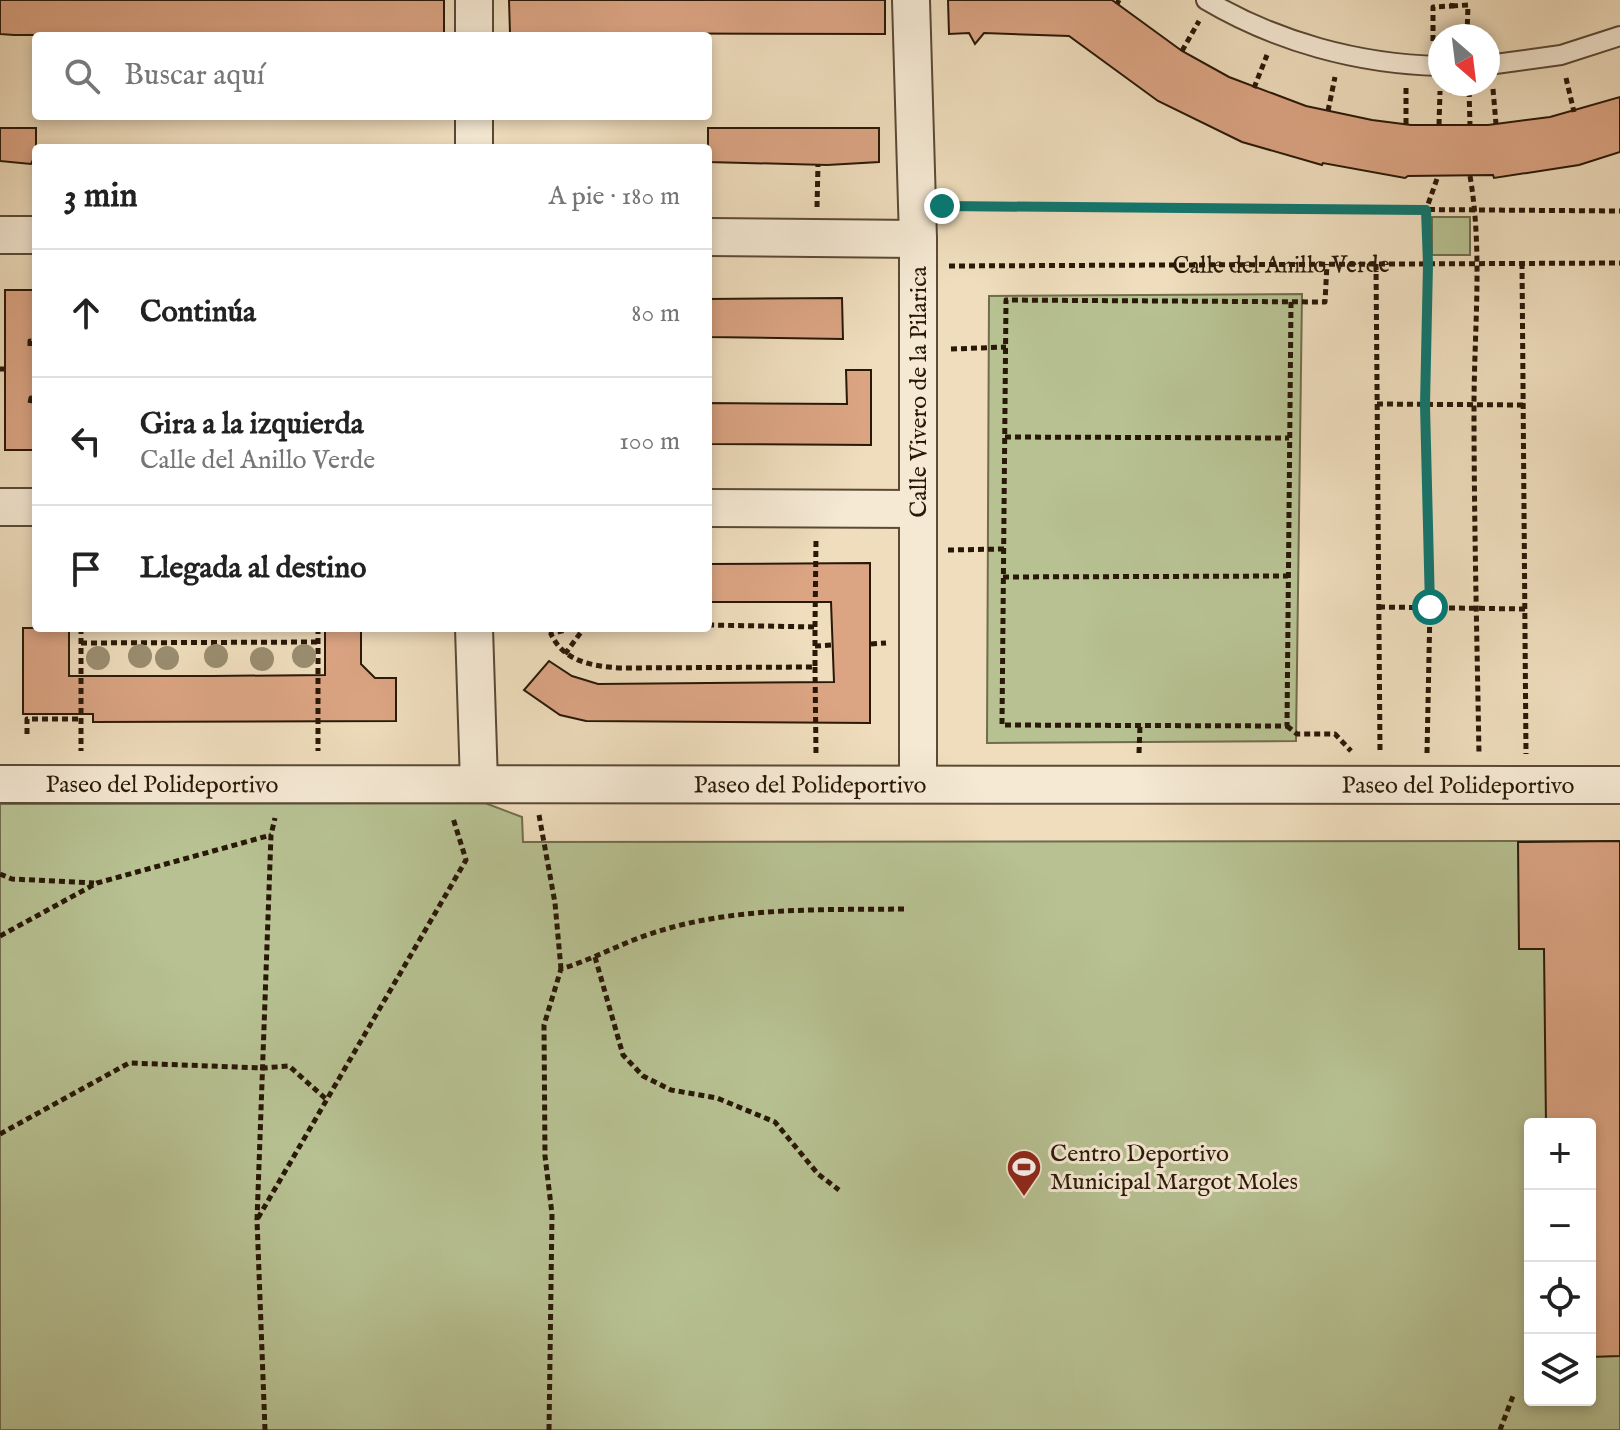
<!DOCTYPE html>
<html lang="es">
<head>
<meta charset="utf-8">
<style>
  body { margin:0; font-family:"IM FELL English",serif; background:#f6f6f6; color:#222 }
  .controls { position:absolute; right:24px; bottom:24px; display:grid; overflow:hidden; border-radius:8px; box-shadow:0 4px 12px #0003 }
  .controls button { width:72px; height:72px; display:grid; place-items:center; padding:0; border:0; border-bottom:2px solid #e0e0e0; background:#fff; color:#222; font:40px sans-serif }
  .compass { position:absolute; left:1428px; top:24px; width:72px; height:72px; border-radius:50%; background:#fff; box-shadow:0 4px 12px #0003; rotate:152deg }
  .stop { position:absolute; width:24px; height:24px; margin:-18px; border:6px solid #0f766e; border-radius:50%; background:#fff }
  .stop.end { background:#0f766e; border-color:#fff; box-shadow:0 2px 8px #0008 }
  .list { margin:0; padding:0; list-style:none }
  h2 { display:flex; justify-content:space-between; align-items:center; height:104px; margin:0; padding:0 32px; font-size:34px }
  h2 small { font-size:26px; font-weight:400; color:#767676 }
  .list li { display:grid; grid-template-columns:52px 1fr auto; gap:24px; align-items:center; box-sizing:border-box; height:128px; padding:0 32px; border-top:2px solid #e0e0e0 }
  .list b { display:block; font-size:30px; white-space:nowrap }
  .list p { margin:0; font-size:26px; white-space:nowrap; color:#767676 }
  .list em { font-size:26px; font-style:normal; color:#767676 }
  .icon { flex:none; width:44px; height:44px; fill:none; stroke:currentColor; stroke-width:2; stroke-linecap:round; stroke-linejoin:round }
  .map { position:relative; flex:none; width:1620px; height:1430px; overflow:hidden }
  .search { position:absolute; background:#fff; box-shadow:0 4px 12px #0003; left:32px; top:32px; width:680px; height:88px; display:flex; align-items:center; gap:20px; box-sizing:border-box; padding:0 28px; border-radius:8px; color:#767676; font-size:30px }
  .panel { position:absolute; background:#fff; box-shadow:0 4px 12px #0003; left:32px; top:144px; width:680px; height:488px; border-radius:8px }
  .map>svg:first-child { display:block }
  .green { fill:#b7c192; stroke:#706c4c; stroke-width:2; fill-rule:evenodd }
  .building { fill:#dba483; stroke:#291807; stroke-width:2 }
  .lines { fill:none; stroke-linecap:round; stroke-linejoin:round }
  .lane-casing { stroke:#5a4934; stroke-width:22 }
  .street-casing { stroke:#5a4934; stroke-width:40 }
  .path { stroke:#291807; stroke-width:5; stroke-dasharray:6 4; stroke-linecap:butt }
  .lane { stroke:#f5e9d4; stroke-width:18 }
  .street { stroke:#f5e9d4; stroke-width:36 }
  .tree { fill:#9a8d70 }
  .route { stroke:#0f766e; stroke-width:10 }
  .labels { text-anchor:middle; stroke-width:6; stroke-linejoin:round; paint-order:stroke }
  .street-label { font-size:24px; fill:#291807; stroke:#f5e9d4 }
  .poi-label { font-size:24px; fill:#291807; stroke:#f5e9d4; text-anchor:start }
</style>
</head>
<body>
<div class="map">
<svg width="1620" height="1430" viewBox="0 0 1620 1430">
  <rect width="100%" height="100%" fill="#efddbd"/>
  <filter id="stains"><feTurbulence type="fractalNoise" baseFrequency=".0025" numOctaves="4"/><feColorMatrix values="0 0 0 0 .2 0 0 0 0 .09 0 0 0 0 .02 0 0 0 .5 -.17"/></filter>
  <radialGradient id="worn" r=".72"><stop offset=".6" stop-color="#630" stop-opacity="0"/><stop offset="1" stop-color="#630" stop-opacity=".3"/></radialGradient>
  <!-- green -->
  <path class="green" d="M 1432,217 L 1470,217 L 1470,255 L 1432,255 Z
    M 1302,294 L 1296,741 L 987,743 L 989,296 Z
    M 485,803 L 522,817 L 523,842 L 1620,841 L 1620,1430 L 0,1430 L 0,804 ZM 1530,1124 L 1590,1124 L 1590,1400 L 1530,1400 Z"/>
  <!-- building -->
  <path class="building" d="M 0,0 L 444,0 L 444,34 L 422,36 L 409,34 L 14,35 L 0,34 Z
    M 509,0 L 885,0 L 885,34 L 510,33 Z
    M 948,0 L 1112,0 L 1182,51 L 1229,77 L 1306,106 L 1372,120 L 1411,125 L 1488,125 L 1550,117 L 1620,97 L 1620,152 L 1579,165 L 1494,178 L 1493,175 L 1408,176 L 1405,178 L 1323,163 L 1322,165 L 1242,142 L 1158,101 L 1069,36 L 984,33 L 975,44 L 969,33 L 949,34 Z
    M 0,128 L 36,128 L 36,154 L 31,164 L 0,161 Z
    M 708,128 L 879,128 L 879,162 L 827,165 L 708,162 Z
    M 5,290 L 36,290 L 36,450 L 5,450 Z
    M 842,298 L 843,339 L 708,337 L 708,299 Z
    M 846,370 L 871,370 L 871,445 L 708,444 L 708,403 L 847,404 Z
    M 870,563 L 870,723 L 586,721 L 560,715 L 524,690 L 549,661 L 572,676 L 598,684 L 834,682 L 831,602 L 708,602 L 708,564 Z
    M 23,628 L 69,628 L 69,676 L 212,676 L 325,675 L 325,628 L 361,628 L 361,664 L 375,678 L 396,678 L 396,721 L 93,722 L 93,714 L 23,714 Z
    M 1620,841 L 1620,1356 L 1590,1357 L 1590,1124 L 1546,1124 L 1544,949 L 1519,949 L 1518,842 Z"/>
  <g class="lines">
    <!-- lane casing -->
    <g class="lane-casing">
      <path id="lane" d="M 1206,0 C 1277,42 1358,64 1440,66
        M 1488,65 L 1561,55 L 1620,36"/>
    </g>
    <!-- street casing -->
    <g class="street-casing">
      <g id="street">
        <path d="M 911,0 L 918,239 L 918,784"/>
        <path d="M 474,36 L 474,0"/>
        <path d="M 474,148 L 474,116"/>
        <path d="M 0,235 L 36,235"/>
        <path d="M 708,237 L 918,239"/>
        <path d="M 0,507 L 36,507"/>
        <path d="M 708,508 L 917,509"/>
        <path d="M 474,628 L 479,783"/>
        <path id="s2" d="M 0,784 L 1620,785"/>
      </g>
    </g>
    <!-- path -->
    <g class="path">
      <path d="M 1117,4 L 1119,0"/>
      <path d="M 1452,6 L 1468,5 L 1467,36"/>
      <path d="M 1433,41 L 1433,7 L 1452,6 L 1453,0"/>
      <path d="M 1182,51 L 1199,21"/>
      <path d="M 1566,78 L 1574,112"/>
      <path d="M 1254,88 L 1267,55"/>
      <path d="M 1493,89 L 1496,124"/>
      <path d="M 1450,91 L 1469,90 L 1470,125"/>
      <path d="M 1328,111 L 1335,77"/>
      <path d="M 1406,124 L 1406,85"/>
      <path d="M 1439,125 L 1440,91"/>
      <path d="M 1470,176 C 1483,252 1474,330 1474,407 C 1474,523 1477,639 1479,755"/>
      <path d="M 949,206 L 1620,211"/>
      <path d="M 817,207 L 818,164"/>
      <path d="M 1522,263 L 1526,754"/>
      <path d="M 1376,264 L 1380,751"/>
      <path id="s1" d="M 949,266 L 1620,263"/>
      <path d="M 1291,302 L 1287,726 L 1002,725 L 1006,300 L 1325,302 L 1327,264"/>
      <path d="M 30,346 L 30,341 L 36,342"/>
      <path d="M 951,349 L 1006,347"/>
      <path d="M 0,369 L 5,369"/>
      <path d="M 30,403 L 31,398 L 36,398"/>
      <path d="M 1377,404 L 1523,405"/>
      <path d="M 1005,437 L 1289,438"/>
      <path d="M 948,550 L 1004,549"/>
      <path d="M 1003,577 L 1288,576"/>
      <path d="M 1379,607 L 1525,609"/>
      <path d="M 815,627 L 816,540"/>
      <path d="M 81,628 L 81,751"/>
      <path d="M 318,628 L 318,751"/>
      <path d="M 573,628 L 551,634 C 564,662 592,666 620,668 L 815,667 L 815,627 L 708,625"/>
      <path d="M 81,643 L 318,642"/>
      <path d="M 871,644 L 886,643"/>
      <path d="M 815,646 L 832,645"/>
      <path d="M 565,654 L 584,628"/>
      <path d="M 815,667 L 816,754"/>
      <path d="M 1287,726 L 1297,734 L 1335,734 L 1351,751"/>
      <path d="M 27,734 L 27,719 L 81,719"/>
      <path d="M 1139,753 L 1140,726"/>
      <path d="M 1427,753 L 1430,607 L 1425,405 L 1428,264 L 1426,210 L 1438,176"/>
      <path d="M 539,815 L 555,903 L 561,969"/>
      <path d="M 0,874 L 12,879 L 94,883"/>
      <path d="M 0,936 L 97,883 L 271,835"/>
      <path d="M 595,957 L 623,1055 L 643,1076 L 671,1090 L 717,1098 L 775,1122 L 818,1174 L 839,1190"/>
      <path d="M 0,1134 L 129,1063 L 263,1068 L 289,1066 L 326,1099"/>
      <path d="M 258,1218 L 466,860 L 453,818"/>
      <path d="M 265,1430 L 257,1220 L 271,835 L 275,818"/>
      <path d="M 549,1430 L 552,1214 L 545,1156 L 544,1025 L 561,969 C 591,960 618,945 647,935 C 730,906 821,910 908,909"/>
      <path d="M 1500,1430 L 1513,1396"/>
    </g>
    <!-- lane -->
    <use href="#lane" class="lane"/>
    <!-- street -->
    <use href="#street" class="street"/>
  </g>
  <!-- trees -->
  <g class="tree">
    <circle cx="140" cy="656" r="12"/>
    <circle cx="216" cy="656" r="12"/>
    <circle cx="304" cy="656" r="12"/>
    <circle cx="98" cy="658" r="12"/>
    <circle cx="167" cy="658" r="12"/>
    <circle cx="262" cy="659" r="12"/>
  </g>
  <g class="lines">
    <!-- route -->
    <path class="route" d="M 942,206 L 1426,210 L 1428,264 L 1425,405 L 1430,607"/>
  </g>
  <!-- icons -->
  <defs>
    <g id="stadium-pin" transform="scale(1.8)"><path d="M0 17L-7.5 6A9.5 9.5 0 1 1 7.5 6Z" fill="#8f2418" stroke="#f5e9d4"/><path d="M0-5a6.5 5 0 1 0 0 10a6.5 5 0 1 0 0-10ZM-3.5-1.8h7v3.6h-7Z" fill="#fff"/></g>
  </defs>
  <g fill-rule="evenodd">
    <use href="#stadium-pin" x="1024" y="1167"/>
  </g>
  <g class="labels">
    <!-- street labels -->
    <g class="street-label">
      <text dy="8" stroke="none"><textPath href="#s1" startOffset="332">Calle del Anillo Verde</textPath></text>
      <text transform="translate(918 392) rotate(-90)" y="8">Calle Vivero de la Pilarica</text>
      <text dy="8" stroke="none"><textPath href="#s2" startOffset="162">Paseo del Polideportivo</textPath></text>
      <text dy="8" stroke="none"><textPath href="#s2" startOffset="810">Paseo del Polideportivo</textPath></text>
      <text dy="8" stroke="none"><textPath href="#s2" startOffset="1458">Paseo del Polideportivo</textPath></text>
    </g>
    <!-- poi labels -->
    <g class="poi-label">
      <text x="1050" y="1161">Centro Deportivo<tspan x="1050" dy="28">Municipal Margot Moles</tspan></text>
    </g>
  </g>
  <rect width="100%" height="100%" filter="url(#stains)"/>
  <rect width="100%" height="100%" fill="url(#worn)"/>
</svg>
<div class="controls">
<button>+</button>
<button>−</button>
<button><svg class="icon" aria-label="locate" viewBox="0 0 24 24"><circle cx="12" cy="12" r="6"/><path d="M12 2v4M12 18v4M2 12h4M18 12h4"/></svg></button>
<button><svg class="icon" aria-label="layers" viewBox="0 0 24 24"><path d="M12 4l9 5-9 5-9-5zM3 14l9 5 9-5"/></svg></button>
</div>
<svg class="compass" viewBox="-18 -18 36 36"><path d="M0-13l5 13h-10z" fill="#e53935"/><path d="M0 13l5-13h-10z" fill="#767676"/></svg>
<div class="stop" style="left:1430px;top:607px"></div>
<div class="stop end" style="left:942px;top:206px"></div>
<div class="search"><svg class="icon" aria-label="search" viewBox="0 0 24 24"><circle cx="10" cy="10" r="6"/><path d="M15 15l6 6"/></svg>Buscar aquí</div>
<section class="panel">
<h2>3 min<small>A pie · 180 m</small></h2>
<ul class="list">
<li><svg class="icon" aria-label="ahead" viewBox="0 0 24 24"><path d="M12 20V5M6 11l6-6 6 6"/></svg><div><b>Continúa</b></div><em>80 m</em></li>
<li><svg class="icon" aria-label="left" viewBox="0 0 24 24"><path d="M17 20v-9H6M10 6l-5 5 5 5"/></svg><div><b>Gira a la izquierda</b><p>Calle del Anillo Verde</p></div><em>100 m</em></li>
<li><svg class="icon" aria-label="arrive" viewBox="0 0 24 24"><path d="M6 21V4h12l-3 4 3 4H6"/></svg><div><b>Llegada al destino</b></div></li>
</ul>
</section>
</div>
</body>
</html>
